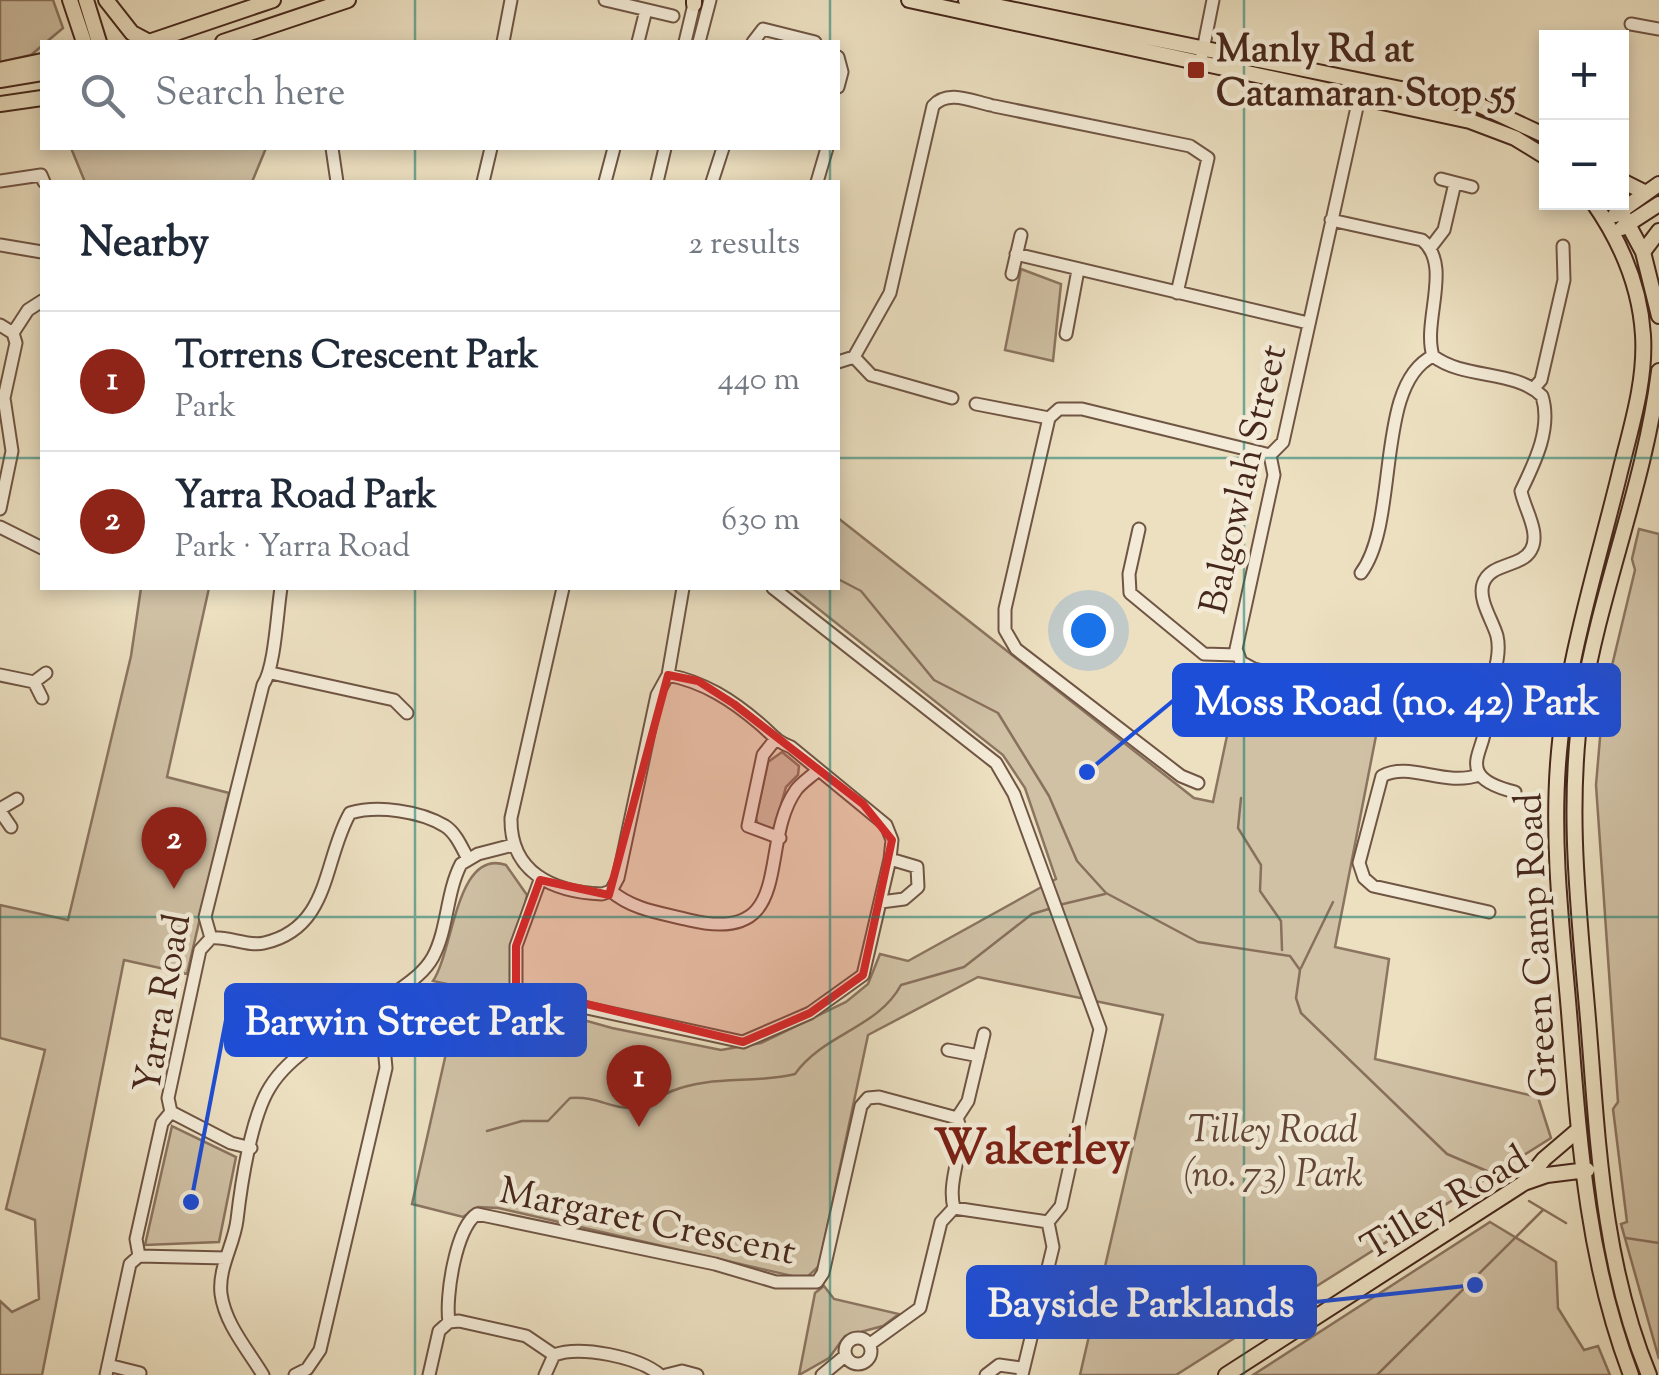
<!DOCTYPE html>
<html lang="en">
<head>
<meta charset="utf-8">
<style>
  body { margin:0; font-family:"Sorts Mill Goudy",serif; background:#f6f6f7; color:#1f2937 }
  .controls { position:absolute; right:30px; top:30px; display:grid; overflow:hidden; border-radius:0px; box-shadow:0 5px 15px #0003 }
  .controls button { width:90px; height:90px; display:grid; place-items:center; padding:0; border:0; border-bottom:2px solid #e0e1e3; background:#fff; color:#1f2937; font:50px sans-serif }
  .you { position:absolute; left:1088px; top:630px; width:35px; height:35px; margin:-25px; border:8px solid #fff; border-radius:50%; background:#1a73e8; box-shadow:0 0 0 15px #1a73e833 }
  .badge { display:grid; place-items:center; width:65px; height:65px; border-radius:50%; background:#8f2418; color:#fff; font-size:32px; font-weight:700 }
  .pin { position:absolute; translate:-50% -82px; filter:drop-shadow(0 2px 5px #0008) }
  .pin::after { content:''; position:absolute; top:52px; width:35px; height:30px; background:inherit; clip-path:polygon(0 0,100% 0,50% 100%) }
  .list { margin:0; padding:0; list-style:none }
  h2 { display:flex; justify-content:space-between; align-items:center; height:130px; margin:0; padding:0 40px; font-size:42px }
  h2 small { font-size:32px; font-weight:400; color:#747a83 }
  .list li { display:grid; grid-template-columns:65px 1fr auto; gap:30px; align-items:center; box-sizing:border-box; height:140px; padding:0 40px; border-top:2px solid #e0e1e3 }
  .list b { display:block; font-size:38px; white-space:nowrap }
  .list p { margin:0; font-size:32px; white-space:nowrap; color:#747a83 }
  .list em { font-size:32px; font-style:normal; color:#747a83 }
  .icon { flex:none; width:55px; height:55px; fill:none; stroke:currentColor; stroke-width:2; stroke-linecap:round; stroke-linejoin:round }
  .map { position:relative; flex:none; width:1659px; height:1375px; overflow:hidden }
  .search { position:absolute; background:#fff; box-shadow:0 5px 15px #0003; left:40px; top:40px; width:800px; height:110px; display:flex; align-items:center; gap:25px; box-sizing:border-box; padding:0 35px; border-radius:0px; color:#747a83; font-size:38px }
  .panel { position:absolute; background:#fff; box-shadow:0 5px 15px #0003; left:40px; top:180px; width:800px; height:410px; border-radius:0px }
  .map>svg:first-child { display:block }
  .green { fill:#d0c1a5; stroke:#8b7460; stroke-width:2.5 }
  .lines { fill:none; stroke-linecap:round; stroke-linejoin:round }
  .stream { stroke:#88705d; stroke-width:2.5 }
  .minor-casing { stroke:#705544; stroke-width:15 }
  .major-casing { stroke:#46271b; stroke-width:18 }
  .minor { stroke:#f3ebd7; stroke-width:11 }
  .major { stroke:#ece0c1; stroke-width:14 }
  .marked { fill:#d62828; fill-opacity:0.2; stroke:#d62828; stroke-width:8; stroke-linejoin:round }
  .grid { fill:none; stroke:#0f766e; stroke-width:2.5; stroke-opacity:0.55 }
  .poi-dot { fill:#8f2418; stroke:#f3ebd7; stroke-width:4 }
  .labels { text-anchor:middle; stroke-width:9; stroke-linejoin:round; paint-order:stroke }
  .poi-label { font-size:38px; font-weight:bold; fill:#46271b; stroke:#f3ebd7; text-anchor:start }
  .street-label { font-size:38px; fill:#46271b; stroke:#f3ebd7 }
  .park-label { font-size:38px; font-style:italic; fill:#624637; stroke:#f3ebd7 }
  .district-label { font-size:48px; font-weight:bold; fill:#7a1f14; stroke:#f3ebd7 }
  .leader { fill:none; stroke:#1d4ed8; stroke-width:4 }
  .callout-dot { fill:#1d4ed8; stroke:#f3ebd7; stroke-width:4 }
  .callout { fill:#1d4ed8; stroke:#1d4ed8; stroke-width:4 }
  .callout-label { font-size:40px; text-anchor:middle; font-weight:bold; fill:#fff }
</style>
</head>
<body>
<div class="map">
<svg width="1659" height="1375" viewBox="0 0 1659 1375">
  <rect width="100%" height="100%" fill="#ece0c1"/>
  <filter id="stains"><feTurbulence type="fractalNoise" baseFrequency=".002" numOctaves="4"/><feColorMatrix values="0 0 0 0 .2 0 0 0 0 .09 0 0 0 0 .02 0 0 0 .5 -.17"/></filter>
  <radialGradient id="worn" r=".72"><stop offset=".6" stop-color="#630" stop-opacity="0"/><stop offset="1" stop-color="#630" stop-opacity=".3"/></radialGradient>
  <!-- green -->
  <path class="green" d="M 0,0 L 53,0 L 63,28 L 31,55 L 0,62 Z
    M 71,148 L 266,148 L 252,182 L 85,182 Z
    M 1021,269 L 1061,284 L 1053,361 L 1005,350 Z
    M 838,518 L 1194,798 L 1213,802 L 1239,679 L 1381,710 L 1335,947 L 1389,959 L 1375,1059 L 1538,1097 L 1551,1138 L 1176,1375 L 1080,1375 L 1163,1015 L 978,977 L 868,1035 L 819,1266 L 805,1279 L 498,1208 L 478,1207 L 463,1217 L 412,1204 L 461,987 L 433,981 C 454,949 456,848 506,865 L 527,895 L 510,972 L 511,991 L 530,1005 L 612,1028 L 721,1050 L 761,1043 L 846,1002 L 868,984 L 880,954 L 908,961 L 1056,879 L 1025,788 L 1003,755 L 792,588 L 838,588 Z
    M 1639,529 L 1659,534 L 1659,1359 L 1621,1224 L 1627,1222 L 1613,1109 L 1618,1102 L 1596,785 L 1603,703 L 1635,570 L 1632,559 Z
    M 141,588 L 209,588 L 167,777 L 229,793 L 187,974 L 124,960 L 42,1375 L 0,1375 L 0,1301 L 12,1312 L 39,1299 L 35,1220 L 6,1209 L 45,1050 L 0,1038 L 0,905 L 68,920 L 131,656 Z
    M 782,752 L 799,766 L 798,775 L 786,787 L 774,829 L 758,825 L 756,818 L 768,762 Z
    M 172,1126 L 236,1157 L 219,1242 L 145,1245 Z
    M 1490,1222 L 1556,1262 L 1558,1308 L 1584,1350 L 1598,1346 L 1610,1375 L 1253,1375 Z
    M 824,1286 L 834,1299 L 899,1314 L 883,1326 L 845,1336 L 829,1358 L 799,1375 L 815,1293 Z"/>
  <g class="lines">
    <!-- stream -->
    <path class="stream" d="M 838,579 L 861,591 L 934,680 L 998,713 L 1049,796 L 1077,861 L 1106,893 L 1198,942 L 1290,956 L 1300,970 L 1296,998 L 1301,1013 L 1447,1154 L 1494,1174
      M 1241,798 L 1238,828 L 1261,865 L 1260,891 L 1281,921 L 1282,950
      M 1059,905 L 1105,894
      M 1301,968 L 1333,902
      M 487,1131 L 522,1121 L 548,1121 L 570,1098 C 598,1096 608,1108 630,1108 C 649,1109 656,1098 672,1091 C 710,1075 755,1084 795,1074 C 823,1034 878,1028 901,985 L 964,967 L 1032,914 L 1052,908
      M 1529,1201 L 1566,1223
      M 1626,1238 L 1659,1243
      M 1377,1375 L 1543,1210"/>
    <!-- minor casing -->
    <g class="minor-casing">
      <path id="minor" d="M 605,0 L 673,16
        M 1631,24 L 1659,29
        M 503,42 L 511,0
        M 638,42 L 646,10
        M 685,42 L 695,0
        M 699,42 L 710,0
        M 753,42 L 763,29 L 815,42
        M 1202,55 L 1213,0
        M 838,57 L 842,72 L 838,87
        M 1363,80 L 1283,442 L 1270,455 L 1274,475 L 1236,649 L 1241,662 L 1254,669 L 1361,694 L 1393,690 L 1477,708 C 1507,739 1437,773 1515,792
        M 994,106 L 1190,146 L 1208,158 L 1177,293
        M 332,148 L 337,182
        M 1441,179 L 1472,187
        M 0,181 L 41,175 L 44,182
        M 483,182 L 491,148
        M 605,182 L 614,148
        M 657,182 L 665,148
        M 712,182 L 723,148
        M 817,182 L 827,148
        M 1331,220 L 1422,240 C 1453,265 1422,321 1433,356 C 1465,380 1514,369 1542,396 C 1552,428 1535,462 1521,491 C 1524,508 1541,533 1531,550 C 1521,568 1490,562 1483,584 C 1478,600 1493,621 1497,636 C 1502,658 1490,691 1477,708
        M 0,245 L 42,252
        M 1431,247 L 1444,230 L 1455,183
        M 1016,254 L 1308,323
        M 1012,274 L 1021,235
        M 0,325 L 13,333 L 16,343 L 4,398 L 12,451 L 0,509
        M 13,333 L 28,310 L 42,301
        M 1066,334 L 1078,270
        M 854,357 L 871,375 L 952,398
        M 838,362 L 854,357 L 890,293 L 933,106 C 947,89 972,101 990,105
        M 1534,388 L 1541,380 L 1564,280 L 1563,246
        M 976,404 L 1049,418
        M 0,527 L 42,548
        M 1139,529 L 1129,574 L 1130,593 L 1204,654 L 1237,655
        M 1361,573 C 1400,521 1374,384 1433,356
        M 563,588 L 511,818 C 510,872 552,892 602,894 L 611,891 L 618,878 L 657,695 L 668,675 L 683,588
        M 773,588 L 996,763 L 1014,794 L 1100,1029 L 1061,1206 L 1048,1222 L 1053,1247 L 1022,1375
        M 271,673 L 394,700 L 407,713
        M 0,675 L 34,682
        M 42,698 L 34,682 L 46,673
        M 774,741 L 763,755 L 748,826 L 780,838
        M 1479,775 C 1444,787 1410,761 1382,776 L 1359,863 L 1364,878 L 1373,886 L 1489,912
        M 1198,783 L 1181,776 L 1016,649 L 1005,630 L 1005,609 L 1049,418 L 1059,409 L 1082,409 L 1270,455
        M 0,809 L 17,799
        M 0,811 L 11,827
        M 540,880 L 516,946 L 516,987 L 532,996 L 743,1042 L 810,1013 L 863,975 L 890,859 L 892,840 L 886,825 L 791,747 C 775,741 772,734 760,724 C 732,700 704,682 668,675
        M 611,891 C 633,910 662,913 689,920 C 798,946 757,845 796,790 C 801,783 812,776 818,770
        M 881,902 L 904,899 L 918,887 L 917,867 L 890,859
        M 211,938 C 228,936 249,947 264,943 C 331,928 323,860 350,813 C 378,805 420,811 445,826 C 456,833 462,848 468,859
        M 948,1050 L 979,1056
        M 251,1148 L 231,1143 L 171,1112 L 168,1098 L 200,950 L 211,938 L 205,917 L 263,685 C 275,667 277,613 281,588
        M 954,1208 C 946,1178 968,1146 957,1118
        M 139,1256 L 136,1239 L 162,1123 L 171,1112
        M 449,1322 C 445,1297 456,1227 477,1214 L 715,1264 L 776,1282 L 817,1282 L 823,1273 L 861,1106 L 868,1098 L 879,1097 L 957,1118 L 968,1101 L 984,1034
        M845 1351a13 13 0 1 1 26 0a13 13 0 1 1-26 0Z
        M 870,1344 L 920,1308 L 941,1222 L 954,1208 L 1048,1222
        M 554,1355 C 580,1345 639,1357 660,1375
        M 108,1365 L 140,1373
        M 106,1375 L 130,1264 L 139,1256 L 226,1258
        M 263,1375 C 248,1350 225,1324 221,1294 C 218,1268 234,1245 237,1220 C 241,1185 251,1117 270,1087 C 289,1056 334,1028 369,1018 C 385,993 418,984 433,957 C 448,929 446,893 461,864 L 478,854 L 513,845
        M 295,1375 L 307,1369 L 320,1350 L 386,1068 L 384,1047 L 369,1018
        M 429,1375 L 439,1331 L 449,1322 L 459,1321 L 526,1336 L 554,1355 L 545,1375
        M 666,1375 L 682,1371 L 697,1375
        M 822,1375 L 845,1356
        M 986,1375 L 999,1365 L 1021,1368"/>
    </g>
    <!-- major casing -->
    <g class="major-casing">
      <path id="major" d="M 70,0 L 84,42
        M 86,0 L 99,42
        M 106,0 L 132,33 L 149,42
        M 694,0 L 694,4
        M 909,0 L 1470,121 L 1515,138 L 1546,157
        M 966,0 L 1479,105 L 1546,136
        M 149,42 L 273,0
        M 223,42 L 348,0
        M 0,70 L 42,61
        M 0,80 L 42,73
        M 0,104 L 42,98
        M 1622,181 L 1646,193
        M 1593,202 C 1621,242 1640,286 1643,335 C 1646,383 1630,430 1619,476 C 1596,570 1565,666 1558,764 C 1552,847 1562,929 1569,1012 C 1579,1137 1586,1257 1631,1375
        M 1616,202 L 1643,252 L 1659,316
        M 1615,215 L 1659,184
        M 1622,228 L 1659,204
        M 1643,252 L 1659,231
        M 1526,1181 L 1544,1159 L 1578,1130
        M 1226,1375 L 1524,1183 L 1547,1175 L 1587,1170
        M 1649,1375 C 1602,1261 1598,1140 1588,1019 C 1579,913 1566,807 1582,702 C 1600,590 1645,484 1659,371"/>
    </g>
    <!-- minor -->
    <use href="#minor" class="minor"/>
    <!-- major -->
    <use href="#major" class="major"/>
  </g>
  <!-- marked area -->
  <path class="marked" d="M 668,675 L 698,681 L 734,704 L 863,804 L 892,840 L 863,975 L 810,1013 L 743,1042 L 516,987 L 516,946 L 540,880 L 609,895 Z"/>
  <!-- grid -->
  <path class="grid" d="M 415,0 L 415,42M 830,0 L 830,42M 1244,0 L 1244,1375M 415,148 L 415,182M 830,148 L 830,182M 0,458 L 42,458M 838,458 L 1659,458M 415,588 L 415,1375M 830,588 L 830,1375M 0,917 L 1659,917"/>
  <!-- markers -->
  <rect class="poi-dot" x="1186" y="60" width="20" height="20" rx="5"/>
  <g class="labels">
    <!-- poi labels -->
    <g class="poi-label">
      <text x="1216" y="61">Manly Rd at<tspan x="1216" dy="44">Catamaran Stop 55</tspan></text>
    </g>
    <!-- street labels -->
    <g class="street-label">
      <text transform="translate(1242 479) rotate(-77)" y="13">Balgowlah Street</text>
      <text transform="translate(1535 945) rotate(-93)" y="13">Green Camp Road</text>
      <text transform="translate(161 1003) rotate(-80)" y="13">Yarra Road</text>
      <text transform="translate(1444 1202) rotate(-31)" y="13">Tilley Road</text>
      <text transform="translate(648 1220) rotate(12)" y="13">Margaret Crescent</text>
    </g>
    <!-- park labels -->
    <g class="park-label">
      <text x="1273" y="1142">Tilley Road<tspan x="1273" dy="44">(no. 73) Park</tspan></text>
    </g>
    <!-- district labels -->
    <g class="district-label">
      <text x="1032" y="1163">Wakerley</text>
    </g>
  </g>
  <!-- callouts -->
  <path class="leader" d="M1087 772L1174 700M191 1202L226 1020M1475 1285L1315 1302"/>
  <g class="callout-dot">
    <circle cx="1087" cy="772" r="10"/>
    <circle cx="191" cy="1202" r="10"/>
    <circle cx="1475" cy="1285" r="10"/>
  </g>
  <g class="callout">
    <rect x="1174" y="665" width="445" height="70" rx="10"/>
    <rect x="226" y="985" width="359" height="70" rx="10"/>
    <rect x="968" y="1267" width="347" height="70" rx="10"/>
  </g>
  <g class="callout-label">
    <text x="1397" y="714">Moss Road (no. 42) Park</text>
    <text x="405" y="1034">Barwin Street Park</text>
    <text x="1141" y="1316">Bayside Parklands</text>
  </g>
  <rect width="100%" height="100%" filter="url(#stains)"/>
  <rect width="100%" height="100%" fill="url(#worn)"/>
</svg>
<div class="controls">
<button>+</button>
<button>−</button>
</div>
<div class="you"></div>
<div class="pin badge" style="left:639px;top:1127px">1</div>
<div class="pin badge" style="left:174px;top:889px">2</div>
<div class="search"><svg class="icon" aria-label="search" viewBox="0 0 24 24"><circle cx="10" cy="10" r="6"/><path d="M15 15l6 6"/></svg>Search here</div>
<section class="panel">
<h2>Nearby<small>2 results</small></h2>
<ul class="list">
<li><span class="badge">1</span><div><b>Torrens Crescent Park</b><p>Park</p></div><em>440 m</em></li>
<li><span class="badge">2</span><div><b>Yarra Road Park</b><p>Park · Yarra Road</p></div><em>630 m</em></li>
</ul>
</section>
</div>
</body>
</html>
